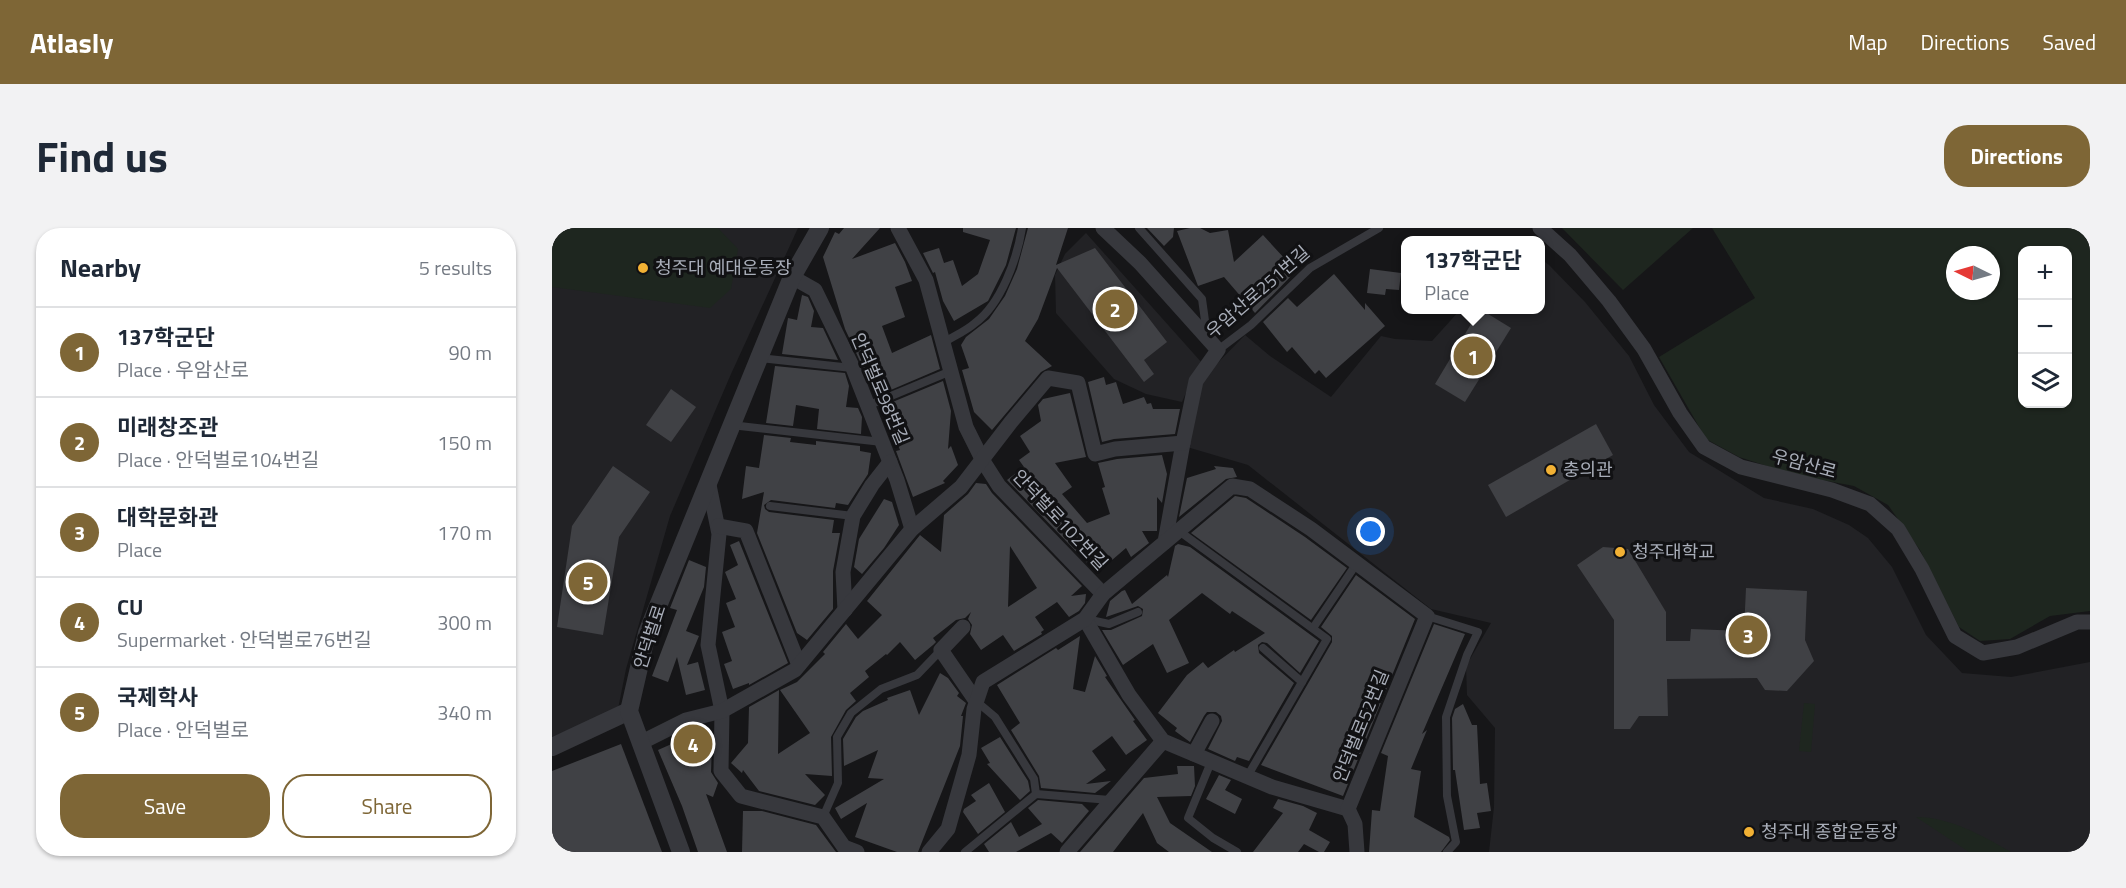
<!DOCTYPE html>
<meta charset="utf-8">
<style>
:root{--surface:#fff;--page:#f2f2f3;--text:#1f2937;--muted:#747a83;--line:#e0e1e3;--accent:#7e6636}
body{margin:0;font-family:"Titillium Web","Noto Sans KR",sans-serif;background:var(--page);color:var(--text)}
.controls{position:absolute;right:18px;top:18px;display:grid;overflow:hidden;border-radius:12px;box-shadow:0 2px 4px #0004}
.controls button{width:54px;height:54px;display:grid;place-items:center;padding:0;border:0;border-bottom:2px solid var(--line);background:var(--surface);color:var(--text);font:30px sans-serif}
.compass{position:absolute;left:1394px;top:18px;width:54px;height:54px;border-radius:50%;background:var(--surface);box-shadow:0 2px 4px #0004;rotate:275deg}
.you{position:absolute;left:819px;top:304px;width:21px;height:21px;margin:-15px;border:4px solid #fff;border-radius:50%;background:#1a73e8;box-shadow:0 0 0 9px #1a73e833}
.badge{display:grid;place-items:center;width:39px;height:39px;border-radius:50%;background:var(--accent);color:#fff;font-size:20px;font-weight:700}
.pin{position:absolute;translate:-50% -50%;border:3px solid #fff;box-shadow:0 2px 6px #0006}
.popup{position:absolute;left:849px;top:8px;width:144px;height:78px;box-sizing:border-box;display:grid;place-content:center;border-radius:12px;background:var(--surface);filter:drop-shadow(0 2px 4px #0005);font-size:20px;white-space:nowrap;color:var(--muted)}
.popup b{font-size:22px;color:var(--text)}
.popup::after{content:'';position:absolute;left:50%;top:100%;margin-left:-12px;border:12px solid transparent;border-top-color:var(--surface)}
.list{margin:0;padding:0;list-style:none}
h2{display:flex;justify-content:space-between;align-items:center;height:78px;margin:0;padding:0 24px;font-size:26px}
h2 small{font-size:20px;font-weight:400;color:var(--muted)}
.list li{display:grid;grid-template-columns:39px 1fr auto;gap:18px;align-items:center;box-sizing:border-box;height:90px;padding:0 24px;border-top:2px solid var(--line)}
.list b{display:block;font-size:22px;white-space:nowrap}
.list p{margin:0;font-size:20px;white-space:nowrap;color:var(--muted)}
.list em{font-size:20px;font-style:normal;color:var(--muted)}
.actions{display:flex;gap:12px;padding:18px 24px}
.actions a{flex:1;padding:14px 0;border:2px solid var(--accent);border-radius:24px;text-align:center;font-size:21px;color:var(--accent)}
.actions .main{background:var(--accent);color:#fff}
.icon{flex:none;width:33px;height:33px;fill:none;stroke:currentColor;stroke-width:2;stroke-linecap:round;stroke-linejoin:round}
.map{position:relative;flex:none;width:1538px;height:624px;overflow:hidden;border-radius:24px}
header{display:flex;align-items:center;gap:36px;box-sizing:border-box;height:84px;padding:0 30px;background:var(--accent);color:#fff}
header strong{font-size:28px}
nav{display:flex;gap:33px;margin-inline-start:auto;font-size:21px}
.intro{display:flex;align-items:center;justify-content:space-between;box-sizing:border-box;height:144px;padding:0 36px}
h1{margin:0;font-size:42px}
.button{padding:15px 27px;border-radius:24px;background:var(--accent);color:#fff;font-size:21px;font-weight:700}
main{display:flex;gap:36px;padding:0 36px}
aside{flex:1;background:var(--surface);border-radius:24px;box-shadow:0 2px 4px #0004}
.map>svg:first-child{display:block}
.built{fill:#222225}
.green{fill:#1e261f;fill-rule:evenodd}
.building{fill:#404145;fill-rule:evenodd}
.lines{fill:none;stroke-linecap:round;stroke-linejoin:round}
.service{stroke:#37383d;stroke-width:8}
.minor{stroke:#37383d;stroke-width:15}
.tertiary{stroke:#37383d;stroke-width:18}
.poi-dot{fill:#f2b134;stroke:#111113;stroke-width:2}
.labels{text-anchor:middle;stroke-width:6;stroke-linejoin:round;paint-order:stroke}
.poi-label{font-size:18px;fill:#a8adb8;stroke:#111113;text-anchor:start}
.street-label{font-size:18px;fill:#a8adb8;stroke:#111113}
</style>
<header>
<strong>Atlasly</strong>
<nav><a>Map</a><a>Directions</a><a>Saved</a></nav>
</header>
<div class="intro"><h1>Find us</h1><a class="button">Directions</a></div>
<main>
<aside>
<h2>Nearby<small>5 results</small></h2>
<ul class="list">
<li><span class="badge">1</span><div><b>137학군단</b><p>Place · 우암산로</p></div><em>90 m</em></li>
<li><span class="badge">2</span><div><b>미래창조관</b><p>Place · 안덕벌로104번길</p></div><em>150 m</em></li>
<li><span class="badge">3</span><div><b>대학문화관</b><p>Place</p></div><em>170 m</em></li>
<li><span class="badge">4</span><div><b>CU</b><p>Supermarket · 안덕벌로76번길</p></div><em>300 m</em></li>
<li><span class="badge">5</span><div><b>국제학사</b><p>Place · 안덕벌로</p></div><em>340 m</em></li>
</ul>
<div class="actions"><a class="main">Save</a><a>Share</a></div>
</aside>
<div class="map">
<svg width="1538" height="624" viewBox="0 0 1538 624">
<rect width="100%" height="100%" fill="#161618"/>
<g class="built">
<path d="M0,0H246L179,146L118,288L74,441L66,481L0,509Z"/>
<path d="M534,5L650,135L641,148L630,174L594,166L562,151L504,85L503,47L513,26Z"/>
<path d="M989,31L997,37L1033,74L1077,128L1102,177L1137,224L1212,270L1261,281L1297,297L1316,310L1340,339L1374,407L1410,445L1459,449L1538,434V624H937L942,579L943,500L915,467L914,438L939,395L879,381L696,237L635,219L651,150L693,107L718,128L779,169L829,108L843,111L880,113L908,82H988Z"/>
</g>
<g class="green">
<path d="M0,0H166L186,21L179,61L158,80L0,59Z"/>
<path d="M1010,0H1141L1071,62Z"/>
<path d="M1160,0H1538V383L1498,388L1458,411L1428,413L1407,399L1368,322L1336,277L1302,258L1243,247L1187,229L1154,211L1107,129L1203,70ZM1470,22H1516V176H1470ZM1403,27H1439V63H1403Z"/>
<path d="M1252,475L1263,476L1259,524L1247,523Z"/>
<path d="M1364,589C1398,589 1431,608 1459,624H1417Z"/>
</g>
<g class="building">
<path d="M292,0H328L300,31L343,15L353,34L360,53L343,59L353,89L330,98L340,125L379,107L388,141L327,167L314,131L313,144L293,101L271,29L283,4L287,6Z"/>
<path d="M411,0H464L454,37L436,73L402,93L391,73L383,44L381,45L371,25L387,20L392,35L401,32L410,58L426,46L438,12L411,4Z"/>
<path d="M476,0H516L504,37L543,20L615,114L592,132L602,146L592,154L505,40L486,91L473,113L500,138L489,144L440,202L422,184L410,142L417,140L409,117L414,109L437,91L453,68L465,41Z"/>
<path d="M595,0H622L621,9L612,18Z"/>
<path d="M638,0H648L658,5L676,2L682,34L711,7L744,43L703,85L672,49L646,58L625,3Z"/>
<path d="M818,41L849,45L847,62L834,61L833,67L815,65Z"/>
<path d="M782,46L813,82V75L833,98L774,150L767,142L763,146L740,119L735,124L711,94L736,70L745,79Z"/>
<path d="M250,67L256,69L262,83L259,99L271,100L286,132L230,126L236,90L245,92Z"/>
<path d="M928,81L959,100L913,174L883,156Z"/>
<path d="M223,138L293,145L297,158L294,179L306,180L310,189L309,206L265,201L267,181L244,177L241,198L214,195Z"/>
<path d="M552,149L554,157L564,154L571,176L592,169L595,176L599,175L601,181H628L623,206L562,211L550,214L536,154Z"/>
<path d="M391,153L399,183L396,221L399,218L406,237L391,253L393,255L361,269L344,223L348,222L331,178Z"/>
<path d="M119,161L144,179L119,214L94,197Z"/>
<path d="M518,165L534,229L503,235L520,259L510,266L535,295L558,286L550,260L553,259L546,235L565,231L610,227L615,246L610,275L605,269V303H590L597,315L579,329L574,320L545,345L455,252L472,239L467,232L478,224L468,208L489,193L486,177L491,171Z"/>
<path d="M1044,196L1061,227L954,289L936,257Z"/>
<path d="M212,207L239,210L238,214L264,217V213L308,218V223L319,225L316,246L296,277L284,275L283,280L219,272L212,277L213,281L217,284L282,292L280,305H288L281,343V381L255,412L245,405L205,305L212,264L190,271L194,238L207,240Z"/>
<path d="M61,238L98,264L67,309L51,407L5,399L20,298Z"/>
<path d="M662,238L681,240L685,249L674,251L627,289L635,250L664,241Z"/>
<path d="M424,255L434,256L440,265L530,358L519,368L534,366L533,375L527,383L517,389L505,374L483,389L492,402L489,404L490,406L462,423L451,407L429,422L418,406L420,397L416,391L419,384L413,390L404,392L381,410L384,414L381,417L363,432L348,414L335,427L334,426L313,443L317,449L298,465L304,473L294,482L279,509L280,548L253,546L273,567L263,577L207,563L191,542L190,545L179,535L196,515L197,479L227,462L226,526L258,505L228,462L245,454L273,426L271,424L294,396L306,411L330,387L315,373L368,307L389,324L392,287L416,266ZM458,318L485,360L456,379Z"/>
<path d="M683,268L694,270L753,309L795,340L759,392L639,305Z"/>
<path d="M332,271L340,274L347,297L332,320L310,346L302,339L307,311Z"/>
<path d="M187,313L236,435L197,457V455L181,461L172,436L180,433L170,404L183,399L174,375L184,371L173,344L186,337L178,317Z"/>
<path d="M626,316L638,319L767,413L748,445L715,415L710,414L706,417L707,425L742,455L697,533L685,529L683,533L656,521L670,493L669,488L664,484H655L652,488L638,514L623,503L625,500L606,485L635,447L651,434L656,440L682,422L683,424L713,405L680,383L678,386L650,365L617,392L637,435L615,445L601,416L571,437L550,402H559L590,388L591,381L586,378L554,389L558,373L570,363L573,362L580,376L615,347L616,349L623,318Z"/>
<path d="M1051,319L1076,321L1114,384V413H1138L1139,401L1192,403L1194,360L1255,363L1253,412L1262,433L1235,463L1213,462L1205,450L1115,451L1116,488H1087L1078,501H1062V392L1025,337Z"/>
<path d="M137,332L154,339L152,359L134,403L147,408L135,437L146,434L153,462L134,467L125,429L116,454L100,448L125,382L118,380Z"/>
<path d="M804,347L863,391L791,568L709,537L780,414V408L769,399Z"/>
<path d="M882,396L913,406L870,506L875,502L859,541L869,543L862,589L897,609L898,612L889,624H817L820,582L828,583L836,528L829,525Z"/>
<path d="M528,408L521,461L533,464L543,428L555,448L553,449L583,492L581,493L595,512L574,527L560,508L540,523L554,542L534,556L559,553L543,565L489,560L487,548L459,502L468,495L445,457L504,420L506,422Z"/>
<path d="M388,445L396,450L407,465L405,468L414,475L409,488H411L408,518L366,624H345L303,609L315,575L289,591L283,580L332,551L316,550L326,522L292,538L291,511L304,489L311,483L336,472L335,470L358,462L367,487Z"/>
<path d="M911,476L920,497H925L928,556L935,555L939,583L925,585L928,600L912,602L903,542H901L900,490L903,481Z"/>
<path d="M152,498L160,518L159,544L166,555L161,569L154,566L175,624H146L130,578L106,522L133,510L129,505Z"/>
<path d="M448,509L476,553L478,563L468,572L435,536L438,535L429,520Z"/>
<path d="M69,516L110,624H0V543Z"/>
<path d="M625,538H642L643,558L639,568L605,569L618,595L660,624H617L605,615L591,585L561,624H528L592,550L626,546Z"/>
<path d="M667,547L679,552L673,562L690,571L683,586L654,571Z"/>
<path d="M437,555L453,584L426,606L411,584L412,581L424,573L419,567Z"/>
<path d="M726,571L751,578L765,585L757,602L778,614L772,624H767L752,616L746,624H701L731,585L721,580Z"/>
<path d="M486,572L530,576L537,583L510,615L499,605L464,624H437L432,616L459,594L467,609L490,596L476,580Z"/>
<path d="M191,583H210L264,597L284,624H190Z"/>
</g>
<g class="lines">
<g class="service">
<path d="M587,0L650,71L655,107"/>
<path d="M391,115C402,108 414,103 423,95C449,76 465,31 470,0"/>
<path d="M666,122L699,97L758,40L827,0"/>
<path d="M208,130L300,140"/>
<path d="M315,178L399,143"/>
<path d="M179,197L330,214"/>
<path d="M218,278L301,288"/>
<path d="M627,303L775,411L695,549"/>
<path d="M875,388L926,404L915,427L894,489L895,568L904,614L895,624"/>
<path d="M534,391L557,396L586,384"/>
<path d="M761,400L805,335"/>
<path d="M711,420L750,454"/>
<path d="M424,473L443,489L482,551L484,566"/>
<path d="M659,534L636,590L661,610L685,624"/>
<path d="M271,589L286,555L285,509L299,485L329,461L365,447L389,422"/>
<path d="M413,624L484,566L558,572"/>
</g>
<g class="minor">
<path d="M346,0L374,52L414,199L431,233L447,258L551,366"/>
<path d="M988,0L1018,27L1057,73L1092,121L1128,185L1152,219L1189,239L1280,262L1318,276L1346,301L1370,341L1403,408L1431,425L1465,419L1525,394H1538"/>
<path d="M240,49L263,62L301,140L345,252L360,301"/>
<path d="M157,257L167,306L156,417L170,483L169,543L189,568L271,589L292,619L305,624"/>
<path d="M166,298L194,303L247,437"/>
<path d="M613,314L631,215"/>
<path d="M293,382L291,344L301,288L320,257L338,234"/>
<path d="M533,391L577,467L611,513L720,559L796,581"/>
<path d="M411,399L389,422L424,473"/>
<path d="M88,515L134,492L170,483L243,442L360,301L409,259L459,194L496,150L526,155L543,226L563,221L631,215L644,153L666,122L588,35L551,0"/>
<path d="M642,526L660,493"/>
<path d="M377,624L396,601L417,527L422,481L431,454L533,391L551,366L680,258L698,261L759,301L875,388L796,581L803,596L805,624"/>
<path d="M515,624L611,513"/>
</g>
<g class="tertiary">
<path d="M0,519L77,483"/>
<path d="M129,624L77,483L95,405L240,49L268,0"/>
</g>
</g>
<g class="poi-dot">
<circle cx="91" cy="40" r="6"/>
<circle cx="999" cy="242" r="6"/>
<circle cx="1068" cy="324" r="6"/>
<circle cx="1197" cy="604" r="6"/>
</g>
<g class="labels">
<g class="poi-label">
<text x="103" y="46">청주대 예대운동장</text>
<text x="1011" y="248">충의관</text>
<text x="1080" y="330">청주대학교</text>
<text x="1209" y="610">청주대 종합운동장</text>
</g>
<g class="street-label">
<text transform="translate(706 64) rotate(-41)" y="6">우암산로251번길</text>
<text transform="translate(328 161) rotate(67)" y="6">안덕벌로98번길</text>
<text transform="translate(1252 236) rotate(15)" y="6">우암산로</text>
<text transform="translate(508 292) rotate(47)" y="6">안덕벌로102번길</text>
<text transform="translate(98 409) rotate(-72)" y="6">안덕벌로</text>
<text transform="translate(809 498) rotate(-68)" y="6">안덕벌로52번길</text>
</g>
</g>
</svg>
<div class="controls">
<button>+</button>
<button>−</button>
<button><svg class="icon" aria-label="layers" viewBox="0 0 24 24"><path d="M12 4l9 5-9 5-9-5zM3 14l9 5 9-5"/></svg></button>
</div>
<svg class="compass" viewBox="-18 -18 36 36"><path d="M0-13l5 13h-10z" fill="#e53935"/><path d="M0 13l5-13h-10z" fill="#747a83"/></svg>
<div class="you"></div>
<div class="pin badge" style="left:921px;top:128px">1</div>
<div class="popup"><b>137학군단</b>Place</div>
<div class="pin badge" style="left:563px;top:81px">2</div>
<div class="pin badge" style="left:1196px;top:407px">3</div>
<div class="pin badge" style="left:141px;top:516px">4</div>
<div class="pin badge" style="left:36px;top:354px">5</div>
</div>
</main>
